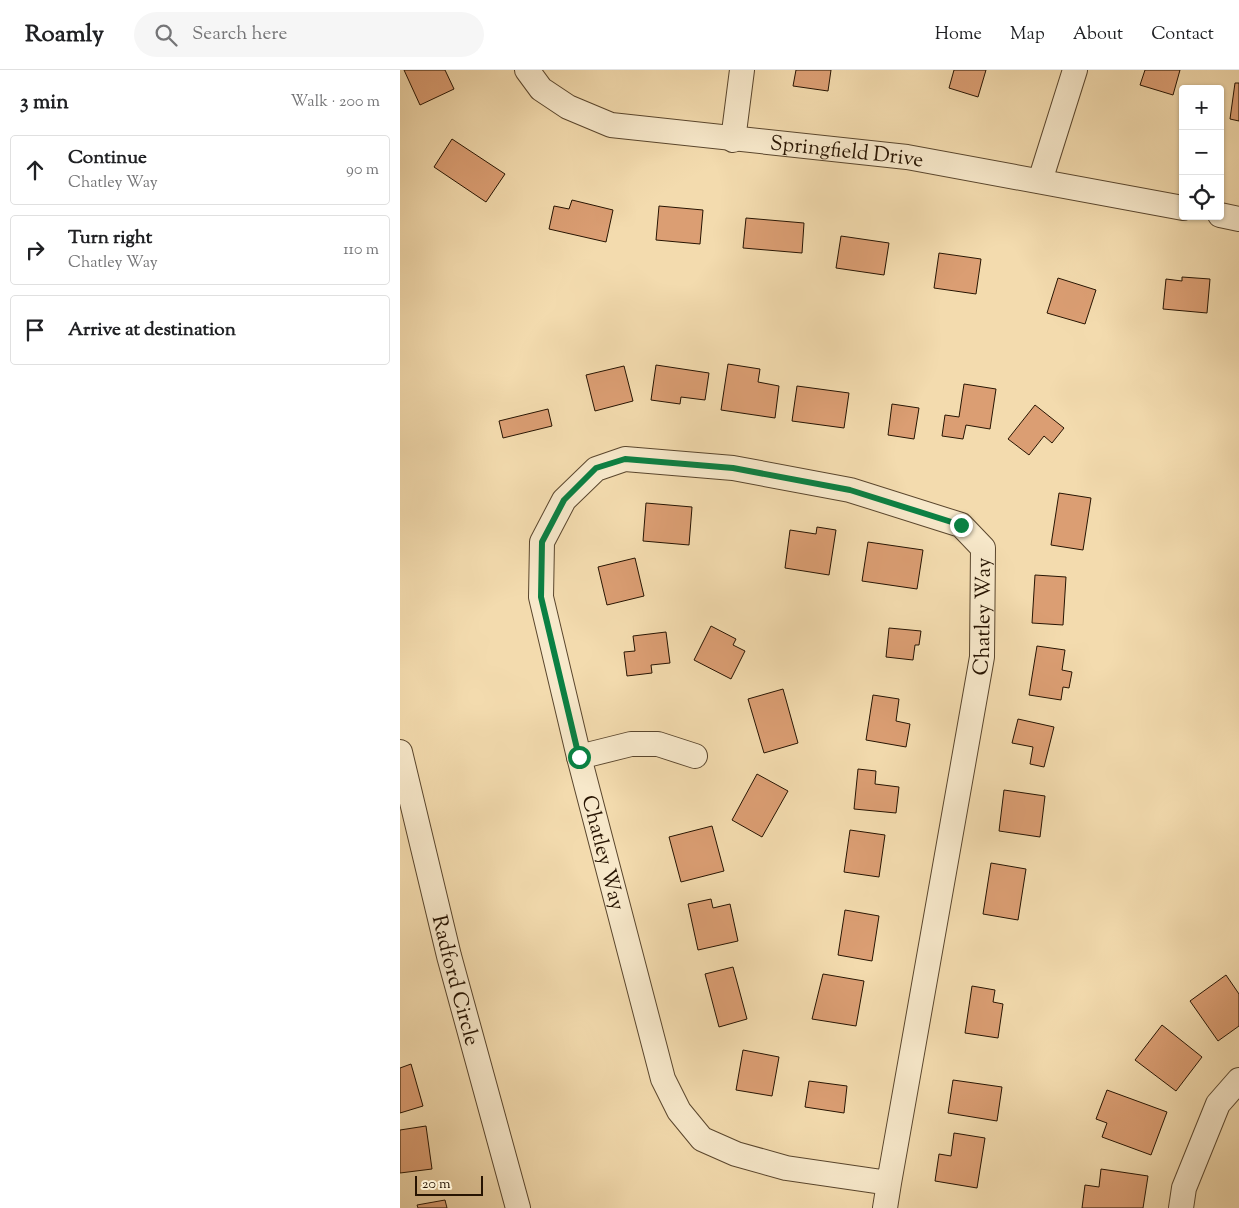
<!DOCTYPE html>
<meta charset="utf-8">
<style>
:root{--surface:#fff;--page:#f6f6f6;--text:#202124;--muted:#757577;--line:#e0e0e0}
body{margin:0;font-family:"Sorts Mill Goudy",serif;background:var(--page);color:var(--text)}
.controls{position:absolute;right:15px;top:15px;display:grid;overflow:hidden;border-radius:5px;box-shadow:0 1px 4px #0004}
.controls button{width:45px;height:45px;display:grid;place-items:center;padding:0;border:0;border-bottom:1px solid var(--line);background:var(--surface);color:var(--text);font:25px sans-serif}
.scale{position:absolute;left:15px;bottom:12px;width:68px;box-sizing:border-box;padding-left:5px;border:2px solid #271402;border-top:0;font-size:14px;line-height:18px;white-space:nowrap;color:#271402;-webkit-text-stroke:4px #f7e8ca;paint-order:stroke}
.stop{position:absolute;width:15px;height:15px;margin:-11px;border:4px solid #0b8043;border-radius:50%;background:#fff}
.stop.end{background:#0b8043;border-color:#fff;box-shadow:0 1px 5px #0008}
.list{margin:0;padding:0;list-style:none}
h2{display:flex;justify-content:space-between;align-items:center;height:65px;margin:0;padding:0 20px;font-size:21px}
h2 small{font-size:16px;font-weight:400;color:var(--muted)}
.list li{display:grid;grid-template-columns:32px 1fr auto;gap:15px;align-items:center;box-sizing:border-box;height:70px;margin:0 10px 10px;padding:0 10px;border:1px solid var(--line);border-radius:5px}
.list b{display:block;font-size:19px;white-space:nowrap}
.list p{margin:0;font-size:16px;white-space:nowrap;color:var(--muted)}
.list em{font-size:16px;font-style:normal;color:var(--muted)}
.icon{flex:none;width:28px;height:28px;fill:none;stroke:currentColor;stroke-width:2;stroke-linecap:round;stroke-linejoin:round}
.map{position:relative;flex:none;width:839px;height:1138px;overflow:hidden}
header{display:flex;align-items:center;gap:30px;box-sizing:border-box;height:70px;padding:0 25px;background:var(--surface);border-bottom:1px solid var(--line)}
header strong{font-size:24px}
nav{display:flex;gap:28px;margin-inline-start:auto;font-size:18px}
.search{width:350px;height:45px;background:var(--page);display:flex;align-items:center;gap:12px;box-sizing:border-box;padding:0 18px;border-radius:28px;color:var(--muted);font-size:19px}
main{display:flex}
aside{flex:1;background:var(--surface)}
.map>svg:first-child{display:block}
.building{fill:#db9e73;stroke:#271402}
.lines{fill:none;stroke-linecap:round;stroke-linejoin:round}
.street-casing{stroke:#5a462d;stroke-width:26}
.street{stroke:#f7e8ca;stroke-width:24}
.route{stroke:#0b8043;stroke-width:6}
.labels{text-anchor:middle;stroke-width:4;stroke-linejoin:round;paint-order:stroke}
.street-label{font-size:21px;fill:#271402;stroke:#f7e8ca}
</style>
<header>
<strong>Roamly</strong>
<div class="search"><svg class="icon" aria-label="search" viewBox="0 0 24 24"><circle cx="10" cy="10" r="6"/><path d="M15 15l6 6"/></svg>Search here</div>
<nav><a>Home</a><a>Map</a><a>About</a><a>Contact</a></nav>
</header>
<main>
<aside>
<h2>3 min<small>Walk · 200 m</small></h2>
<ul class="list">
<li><svg class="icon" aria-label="ahead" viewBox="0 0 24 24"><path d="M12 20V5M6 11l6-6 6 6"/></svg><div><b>Continue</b><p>Chatley Way</p></div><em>90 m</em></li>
<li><svg class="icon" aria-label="right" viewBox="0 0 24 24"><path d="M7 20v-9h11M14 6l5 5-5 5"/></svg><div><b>Turn right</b><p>Chatley Way</p></div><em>110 m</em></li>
<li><svg class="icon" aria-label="arrive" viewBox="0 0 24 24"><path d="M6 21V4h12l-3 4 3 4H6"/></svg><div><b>Arrive at destination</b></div></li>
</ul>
</aside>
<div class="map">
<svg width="839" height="1138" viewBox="0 0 839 1138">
<rect width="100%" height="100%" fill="#f3dbae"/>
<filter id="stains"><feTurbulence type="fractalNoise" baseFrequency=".004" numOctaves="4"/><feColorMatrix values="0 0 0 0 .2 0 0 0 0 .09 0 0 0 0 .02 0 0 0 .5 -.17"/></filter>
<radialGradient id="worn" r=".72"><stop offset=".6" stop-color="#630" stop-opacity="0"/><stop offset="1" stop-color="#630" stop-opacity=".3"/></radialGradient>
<g class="building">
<path d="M4,0H45L54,19L20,35Z"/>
<path d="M396,0H431L428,21L393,16Z"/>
<path d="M554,0H586L578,27L549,18Z"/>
<path d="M745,0H780L773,25L740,15Z"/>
<path d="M835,13H839V51L830,49Z"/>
<path d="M52,69L105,104L86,132L34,97Z"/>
<path d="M172,130L213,140L206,172L149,159L154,136L169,139Z"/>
<path d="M259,136L303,140L300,174L256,170Z"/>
<path d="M346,148L404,153L402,183L343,178Z"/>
<path d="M441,166L489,173L484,205L436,198Z"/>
<path d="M539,183L581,189L576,224L534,218Z"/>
<path d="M782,207L810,209L807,243L763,239L766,209L782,211Z"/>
<path d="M658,208L696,220L685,254L647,243Z"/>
<path d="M328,294L360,299L358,312L379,316L375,348L321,340Z"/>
<path d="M256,295L309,303L305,330L281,327L280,334L251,330Z"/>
<path d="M224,296L233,331L195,341L186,305Z"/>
<path d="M564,314L596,319L590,359L566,355L563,369L542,366L545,345L559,347Z"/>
<path d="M397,316L449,323L444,358L392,351Z"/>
<path d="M492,334L519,338L514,369L488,365Z"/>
<path d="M635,335L664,358L652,373L644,366L629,385L608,369Z"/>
<path d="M148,339L152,356L103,368L99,351Z"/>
<path d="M659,423L691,428L683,480L651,475Z"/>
<path d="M246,433L292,437L289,475L243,471Z"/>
<path d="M417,457L436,460L429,505L385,498L390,460L416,464Z"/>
<path d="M468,472L523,480L517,519L462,511Z"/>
<path d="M235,488L244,526L207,535L198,497Z"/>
<path d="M635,505L666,507L663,555L632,553Z"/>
<path d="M311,556L336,569L333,575L345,581L331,609L294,590Z"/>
<path d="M489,558L521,561L519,575H515L513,590L486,587Z"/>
<path d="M266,562L270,593L251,595L252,603L227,606L224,582L235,581L233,566Z"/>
<path d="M637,576L665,580L662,600L672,602L669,618L663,617L661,630L629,625Z"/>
<path d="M383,619L398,673L364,683L348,629Z"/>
<path d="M473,625L499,629L496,651L510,654L506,677L466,670Z"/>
<path d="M618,649L654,657L644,697L630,694L633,677L612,673Z"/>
<path d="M458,699L476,701L475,714L499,717L496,743L454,739Z"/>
<path d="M357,704L388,721L362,767L332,750Z"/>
<path d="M604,720L645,726L640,767L599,761Z"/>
<path d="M312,756L324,801L281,812L269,767Z"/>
<path d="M450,760L485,765L479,807L444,802Z"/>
<path d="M591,793L626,799L618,850L583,844Z"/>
<path d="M311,829L313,838L330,834L338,871L298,880L288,834Z"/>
<path d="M445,840L479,846L472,891L438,885Z"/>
<path d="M333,897L347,949L319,957L305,904Z"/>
<path d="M423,904L464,911L456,956L412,949Z"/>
<path d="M826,905L839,924V956L818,971L790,931Z"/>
<path d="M572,916L595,920L593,932L603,934L598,968L565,963Z"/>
<path d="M762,955L802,987L776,1021L735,990Z"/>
<path d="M343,980L379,987L372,1026L336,1020Z"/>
<path d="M11,994L23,1036L0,1043V998Z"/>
<path d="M553,1010L602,1017L597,1051L548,1043Z"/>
<path d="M409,1011L447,1016L444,1043L405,1037Z"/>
<path d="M707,1020L767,1042L751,1085L702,1067L707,1053L696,1049Z"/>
<path d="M26,1056L32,1099L0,1103V1060Z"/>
<path d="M554,1063L585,1068L577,1118L535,1111L539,1084L551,1086Z"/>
<path d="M701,1099L748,1106L743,1138H682L685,1115L699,1117Z"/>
<path d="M45,1130L47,1138H18L17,1135Z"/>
</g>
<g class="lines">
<g class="street-casing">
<g id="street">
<path id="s1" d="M127,0L141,19L168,37L211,55L507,87L783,138"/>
<path d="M333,70L342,0"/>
<path d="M640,111L675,0"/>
<path d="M820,145L839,149"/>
<path id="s2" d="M0,682L49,886L118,1138"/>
<path d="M179,687L231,674H258L295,686"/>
<path id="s3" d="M485,1138L489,1113L582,587L583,478L561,455L450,420L333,398L225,389L196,399L164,430L142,472L141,527L179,687L263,1009L279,1041L302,1069L336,1084L386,1098L489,1113"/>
<path d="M781,1138L784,1118L818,1034L839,1010"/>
</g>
</g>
<use href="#street" class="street"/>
</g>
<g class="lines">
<path class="route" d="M179,687L141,527L142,472L164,430L196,398L225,389L333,398L450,420L561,455"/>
</g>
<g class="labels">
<g class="street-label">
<text dy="7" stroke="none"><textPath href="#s1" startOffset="340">Springfield Drive</textPath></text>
<text dy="7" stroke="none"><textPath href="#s3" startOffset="600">Chatley Way</textPath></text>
<text dy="7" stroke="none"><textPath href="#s3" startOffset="1485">Chatley Way</textPath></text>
<text dy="7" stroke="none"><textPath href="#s2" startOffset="235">Radford Circle</textPath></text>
</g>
</g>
<rect width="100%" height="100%" filter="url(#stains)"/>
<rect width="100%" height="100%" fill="url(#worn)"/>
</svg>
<div class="controls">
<button>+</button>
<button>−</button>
<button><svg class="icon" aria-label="locate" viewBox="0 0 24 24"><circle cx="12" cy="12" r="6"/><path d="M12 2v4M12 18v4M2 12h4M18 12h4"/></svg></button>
</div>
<div class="scale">20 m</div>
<div class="stop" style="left:179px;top:687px"></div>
<div class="stop end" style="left:561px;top:455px"></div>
</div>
</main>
